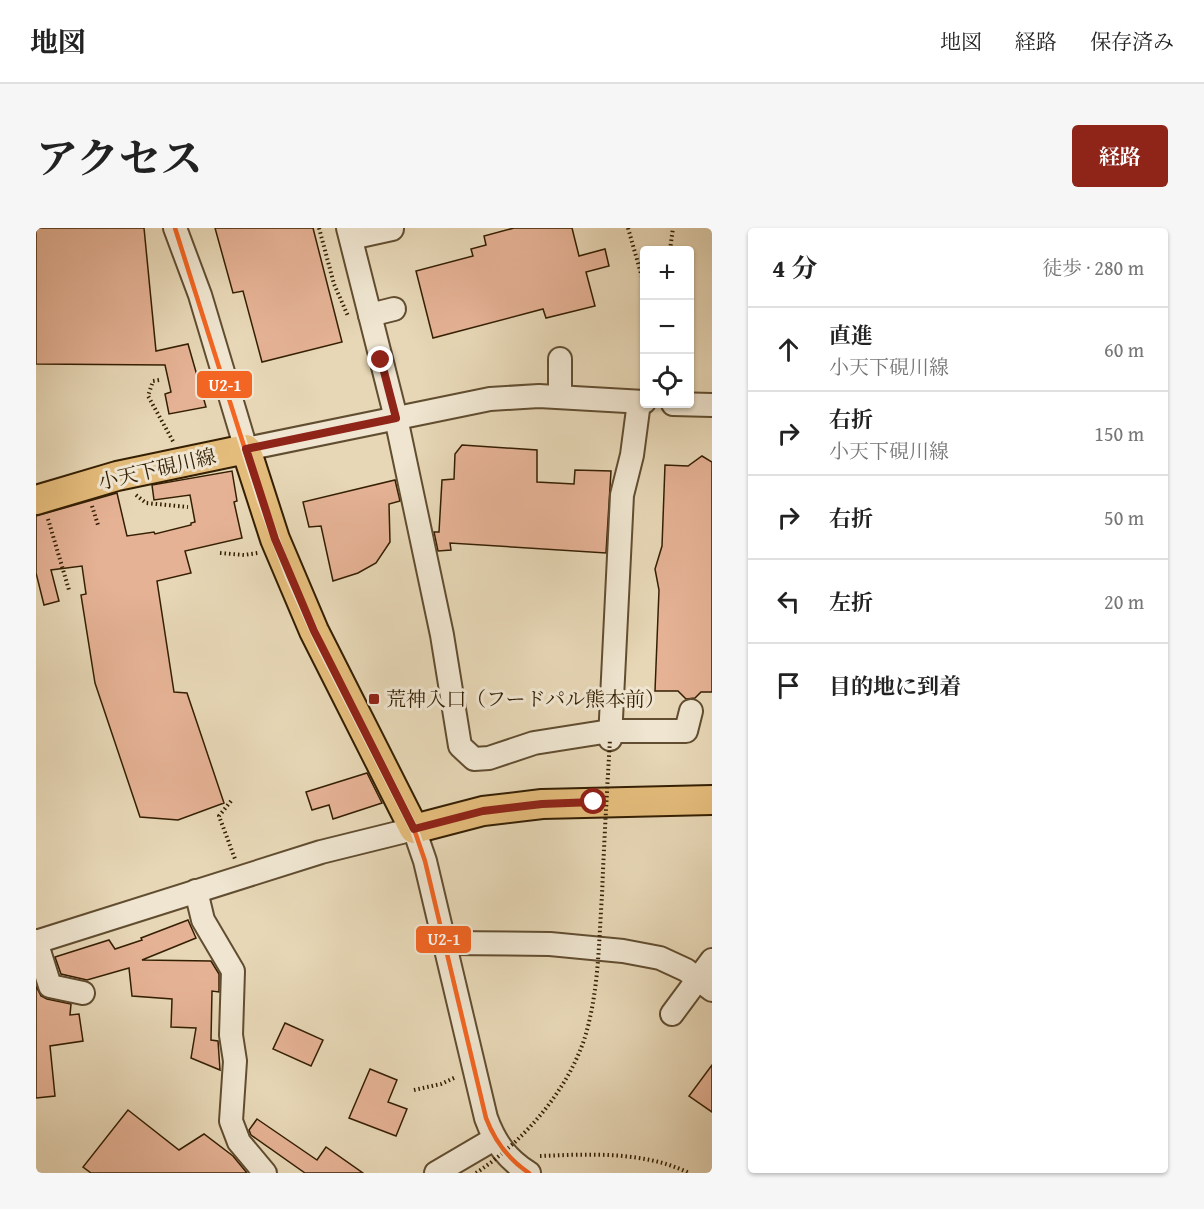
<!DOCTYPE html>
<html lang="ja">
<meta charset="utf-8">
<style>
:root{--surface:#fff;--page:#f6f6f6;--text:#222;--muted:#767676;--line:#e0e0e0;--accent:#8f2418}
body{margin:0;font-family:"Gentium Book Plus","Noto Serif JP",serif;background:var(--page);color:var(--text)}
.controls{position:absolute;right:18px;top:18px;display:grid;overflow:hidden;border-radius:6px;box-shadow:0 2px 4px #0004}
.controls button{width:54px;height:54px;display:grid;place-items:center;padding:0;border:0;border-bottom:2px solid var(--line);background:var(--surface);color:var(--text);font:30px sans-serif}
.stop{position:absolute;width:18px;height:18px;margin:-14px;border:4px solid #8f2418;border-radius:50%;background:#fff}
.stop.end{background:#8f2418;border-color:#fff;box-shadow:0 2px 6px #0008}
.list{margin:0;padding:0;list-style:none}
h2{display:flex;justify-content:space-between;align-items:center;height:78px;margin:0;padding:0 24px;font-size:26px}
h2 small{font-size:20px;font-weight:400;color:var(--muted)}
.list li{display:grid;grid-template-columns:39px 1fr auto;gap:18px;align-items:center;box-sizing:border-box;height:84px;padding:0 24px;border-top:2px solid var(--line)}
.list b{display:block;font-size:22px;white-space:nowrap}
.list p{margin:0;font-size:20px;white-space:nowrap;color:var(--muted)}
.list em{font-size:20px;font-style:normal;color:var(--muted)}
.icon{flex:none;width:33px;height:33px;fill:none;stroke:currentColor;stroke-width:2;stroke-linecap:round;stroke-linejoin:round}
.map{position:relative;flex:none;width:676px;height:945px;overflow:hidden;border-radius:6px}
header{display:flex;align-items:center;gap:36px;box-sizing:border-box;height:84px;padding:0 30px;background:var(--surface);border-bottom:2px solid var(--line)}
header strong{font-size:28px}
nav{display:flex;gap:33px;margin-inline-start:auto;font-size:21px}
.intro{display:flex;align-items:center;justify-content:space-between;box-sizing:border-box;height:144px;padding:0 36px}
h1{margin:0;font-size:42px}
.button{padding:15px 27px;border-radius:6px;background:var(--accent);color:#fff;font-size:21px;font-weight:700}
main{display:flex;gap:36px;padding:0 36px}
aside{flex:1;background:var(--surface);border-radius:6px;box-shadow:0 2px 4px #0004}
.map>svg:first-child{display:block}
.building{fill:#e5b295;stroke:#341f03;stroke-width:1.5}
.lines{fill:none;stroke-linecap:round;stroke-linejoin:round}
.minor-casing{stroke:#614d30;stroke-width:26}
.major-casing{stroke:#341f03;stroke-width:32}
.path{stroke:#341f03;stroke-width:4;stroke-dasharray:1.5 3;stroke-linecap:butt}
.minor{stroke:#efe5d0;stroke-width:22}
.major{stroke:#e4bc7b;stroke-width:28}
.path-bridge{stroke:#341f03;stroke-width:4;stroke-dasharray:1.5 3;stroke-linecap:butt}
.bus-1-casing{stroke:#efe5d0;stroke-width:9}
.bus-1{stroke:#f26522;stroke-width:4.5}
.route{stroke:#8f2418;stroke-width:8}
.poi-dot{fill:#8f2418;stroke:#efe5d0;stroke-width:2}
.labels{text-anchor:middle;stroke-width:6;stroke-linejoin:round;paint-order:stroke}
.street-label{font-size:20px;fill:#341f03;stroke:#efe5d0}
.poi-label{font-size:20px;fill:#341f03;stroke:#efe5d0;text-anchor:start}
.line-badge{stroke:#efe5d0;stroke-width:2}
.badge-label{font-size:16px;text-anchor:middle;font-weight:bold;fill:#fff}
</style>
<header>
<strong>地図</strong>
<nav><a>地図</a><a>経路</a><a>保存済み</a></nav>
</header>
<div class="intro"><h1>アクセス</h1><a class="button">経路</a></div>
<main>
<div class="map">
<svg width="676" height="945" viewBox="0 0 676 945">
<rect width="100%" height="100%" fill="#e7d7b6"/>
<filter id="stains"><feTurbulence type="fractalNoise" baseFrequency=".00333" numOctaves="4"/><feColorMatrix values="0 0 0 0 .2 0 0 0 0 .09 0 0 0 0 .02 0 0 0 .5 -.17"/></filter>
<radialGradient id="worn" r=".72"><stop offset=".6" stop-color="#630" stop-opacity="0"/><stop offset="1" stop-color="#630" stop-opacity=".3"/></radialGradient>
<g class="building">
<path d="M0,0H108L120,123L152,116L170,179L133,186L129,166L135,164L129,137L0,136Z"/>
<path d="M179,0H277L306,114L226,134L207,63L197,65Z"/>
<path d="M478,0H536L543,28L569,21L573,38L550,44L559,78L510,90L507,81L397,110L380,43L437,28L435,21L450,17L448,8Z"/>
<path d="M426,217L501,222V254L538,256L539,242L575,243L570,325L414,315L415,322L402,323L398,304H403L406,252L418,251L419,226Z"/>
<path d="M666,228L676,234V464H665L659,470L650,471L642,463H619L623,362L619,341L626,318L629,237L652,238Z"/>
<path d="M196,243L201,273L198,274L206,310L149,323L155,345L121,353L138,464L151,465L188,575L142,592L104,589L59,455L45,367L50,366L46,338L15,342L23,373L8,377L0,345V288L81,265L91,308L118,304L119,306L155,297V295L159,294L154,267L118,272L116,257Z"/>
<path d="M359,252L364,273L353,276L354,314L340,335L322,345L297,353L285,298L273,299L267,274Z"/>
<path d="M331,545L346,575L297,591L293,577L276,582L270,564Z"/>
<path d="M152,692L160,710L106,732L175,733L183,746V764L176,763L175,812L182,813L184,842L155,830L160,800L135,799L136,771L96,768L93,740L51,752L25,746L19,729L73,712L79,721L106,712L105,710Z"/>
<path d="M0,758L5,768L11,771L35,776L34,787L43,786L47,813L14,818L19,868L0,870Z"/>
<path d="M249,795L287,812L275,838L237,821Z"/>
<path d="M676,837V884L653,868Z"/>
<path d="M334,841L361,852L352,874L371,881L360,908L313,890Z"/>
<path d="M92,882L143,922L168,906L197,928L211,945H55L47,939Z"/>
<path d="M221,891L281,932L290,919L327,945H269L215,907L213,902Z"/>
</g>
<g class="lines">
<g class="minor-casing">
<g id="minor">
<path d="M139,0L164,67L210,221L454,171L503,168L608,174"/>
<path d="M312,0L360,190L406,407L424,518L438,531L453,530L498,515L574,503H650L655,483"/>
<path d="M315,10L356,1"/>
<path d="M334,87L358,81"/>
<path d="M524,169V131"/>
<path d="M637,176L676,177"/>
<path d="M574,511L586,267L596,227L603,174"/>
<path d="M160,663L167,692L197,743L195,807L199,833L195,893L203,914L229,945"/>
<path d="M0,713L14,758L47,765"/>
<path d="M0,714L285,624L378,601L389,633L450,890C459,915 471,931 493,945"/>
<path d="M408,715L514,716L587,723L624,730L650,742L676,762"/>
<path d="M636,786L676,732"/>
<path d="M400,945L458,911"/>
</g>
</g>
<g class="major-casing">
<path id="major" d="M0,272L81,248L210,221L239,311L278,403L378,601L447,583L506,576L676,572"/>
</g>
<g class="path">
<path d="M283,0L298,56L312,88"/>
<path d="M592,0L608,56"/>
<path d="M634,22L637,0"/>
<path d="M123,152L117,153L112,168L138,215"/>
<path d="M606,155L608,132"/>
<path d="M100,267L110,275L152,279"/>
<path d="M56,278L62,297"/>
<path d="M12,291L33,362"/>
<path d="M184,325L208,327L222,325"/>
<path d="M195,573L183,588L199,631"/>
<path d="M378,862L405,856L420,849"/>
<path d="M504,928C554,926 608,923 653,945"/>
</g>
<use href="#minor" class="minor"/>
<use href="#major" class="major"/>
<path class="path-bridge" d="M440,945C490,912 540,854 553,794C563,752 563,710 566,667C568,615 571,563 574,511"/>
<g class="bus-1-casing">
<path id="bus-1" d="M139,0L225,272L253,348L286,421L378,601L389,633L450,890C459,914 472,931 493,945"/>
</g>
<use href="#bus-1" class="bus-1"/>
</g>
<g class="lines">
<path class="route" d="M345,132L360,190L210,221L239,311L278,403L378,601L447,583L506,576L558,574"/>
</g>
<rect class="poi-dot" x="332" y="465" width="12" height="12" rx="3"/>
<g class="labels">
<g class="street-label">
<text transform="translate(121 241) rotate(-13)" y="7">小天下硯川線</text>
</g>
<g class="poi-label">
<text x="350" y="478">荒神入口（フードパル熊本前）</text>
</g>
</g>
<g class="line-badge">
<rect x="160" y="142" width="57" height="29" rx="6" fill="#f26522"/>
<rect x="379" y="697" width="57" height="29" rx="6" fill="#f26522"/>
</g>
<g class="badge-label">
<text x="189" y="163">U2-1</text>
<text x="408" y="717">U2-1</text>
</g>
<rect width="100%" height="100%" filter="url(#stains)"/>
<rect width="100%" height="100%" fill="url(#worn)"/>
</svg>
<div class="controls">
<button>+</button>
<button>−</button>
<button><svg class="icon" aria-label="locate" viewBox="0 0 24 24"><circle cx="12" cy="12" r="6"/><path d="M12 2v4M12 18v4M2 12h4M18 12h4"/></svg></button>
</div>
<div class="stop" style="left:558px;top:574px"></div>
<div class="stop end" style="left:345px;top:132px"></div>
</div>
<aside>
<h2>4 分<small>徒歩 · 280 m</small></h2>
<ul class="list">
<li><svg class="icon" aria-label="ahead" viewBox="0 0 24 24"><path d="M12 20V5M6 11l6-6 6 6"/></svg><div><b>直進</b><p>小天下硯川線</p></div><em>60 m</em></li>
<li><svg class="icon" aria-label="right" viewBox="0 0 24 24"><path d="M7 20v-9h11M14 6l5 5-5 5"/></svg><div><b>右折</b><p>小天下硯川線</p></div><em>150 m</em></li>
<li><svg class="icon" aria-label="right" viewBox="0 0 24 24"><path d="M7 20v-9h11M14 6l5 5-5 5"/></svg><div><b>右折</b></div><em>50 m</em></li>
<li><svg class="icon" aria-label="left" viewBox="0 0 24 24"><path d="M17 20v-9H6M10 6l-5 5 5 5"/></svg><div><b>左折</b></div><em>20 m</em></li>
<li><svg class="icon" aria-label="arrive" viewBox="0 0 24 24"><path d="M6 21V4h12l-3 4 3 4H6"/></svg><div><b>目的地に到着</b></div></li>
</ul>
</aside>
</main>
